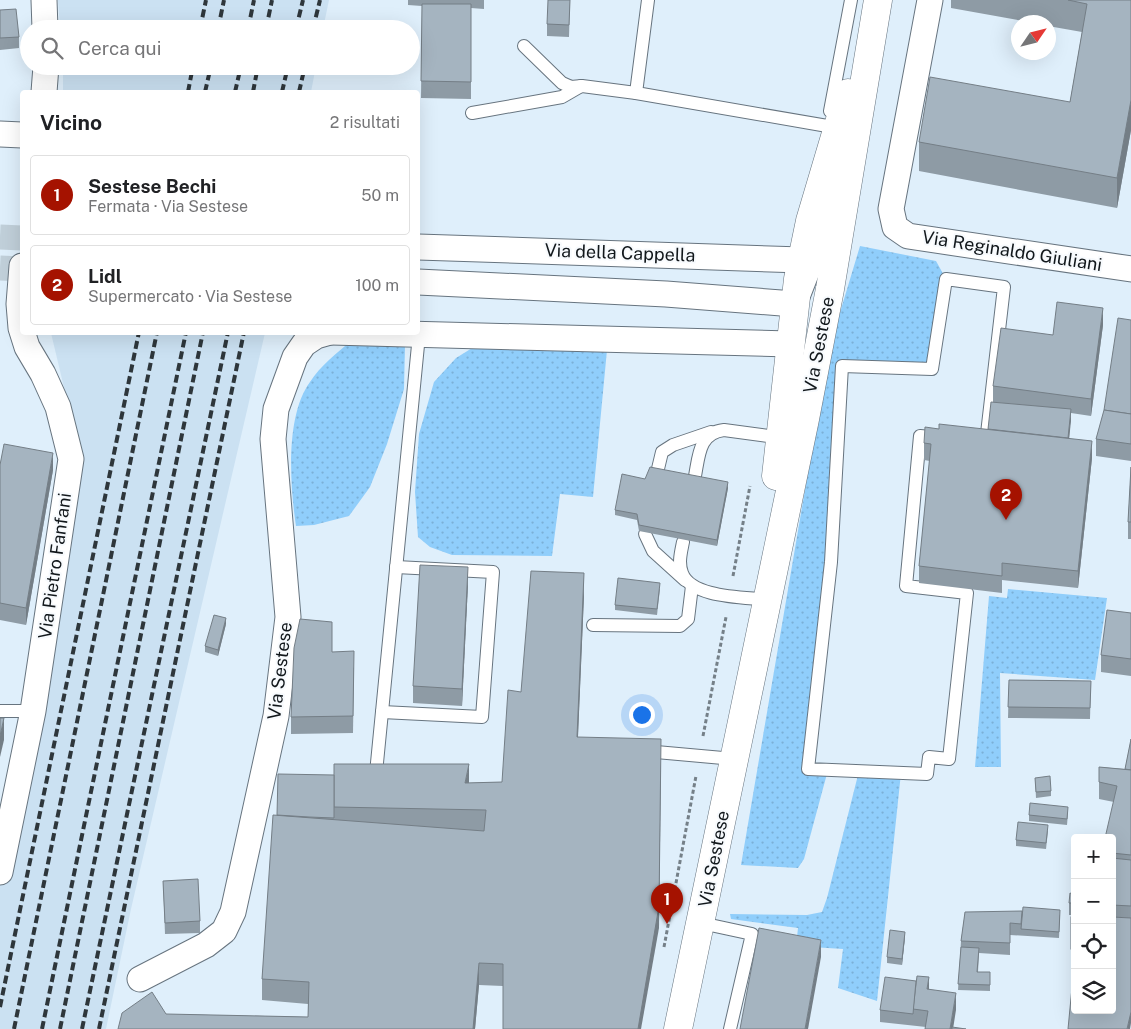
<!DOCTYPE html>
<html lang="it">
<meta charset="utf-8">
<style>
:root{--surface:#fff;--page:#f2f2f2;--text:#202124;--muted:#757577;--line:#e0e0e0;--accent:#a51200}
body{margin:0;font-family:"Public Sans",sans-serif;background:var(--page);color:var(--text)}
.controls{position:absolute;right:15px;bottom:15px;display:grid;overflow:hidden;border-radius:5px;box-shadow:0 5px 20px #0002}
.controls button{width:45px;height:45px;display:grid;place-items:center;padding:0;border:0;border-bottom:1px solid var(--line);background:var(--surface);color:var(--text);font:25px sans-serif}
.compass{position:absolute;left:1011px;top:15px;width:45px;height:45px;border-radius:50%;background:var(--surface);box-shadow:0 5px 20px #0002;rotate:55deg}
.you{position:absolute;left:641px;top:714px;width:18px;height:18px;margin:-12px;border:4px solid #fff;border-radius:50%;background:#1a73e8;box-shadow:0 0 0 8px #1a73e833}
.badge{display:grid;place-items:center;width:32px;height:32px;border-radius:50%;background:var(--accent);color:#fff;font-size:16px;font-weight:700}
.pin{position:absolute;translate:-50% -41px;filter:drop-shadow(0 1px 2px #0008)}
.pin::after{content:'';position:absolute;top:26px;width:18px;height:15px;background:inherit;clip-path:polygon(0 0,100% 0,50% 100%)}
.list{margin:0;padding:0;list-style:none}
h2{display:flex;justify-content:space-between;align-items:center;height:65px;margin:0;padding:0 20px;font-size:21px}
h2 small{font-size:16px;font-weight:400;color:var(--muted)}
.list li{display:grid;grid-template-columns:32px 1fr auto;gap:15px;align-items:center;box-sizing:border-box;height:80px;margin:0 10px 10px;padding:0 10px;border:1px solid var(--line);border-radius:5px}
.list b{display:block;font-size:19px;white-space:nowrap}
.list p{margin:0;font-size:16px;white-space:nowrap;color:var(--muted)}
.list em{font-size:16px;font-style:normal;color:var(--muted)}
.icon{flex:none;width:28px;height:28px;fill:none;stroke:currentColor;stroke-width:2;stroke-linecap:round;stroke-linejoin:round}
.map{position:relative;flex:none;width:1131px;height:1029px;overflow:hidden}
.search{position:absolute;background:var(--surface);box-shadow:0 5px 20px #0002;left:20px;top:20px;width:400px;height:55px;display:flex;align-items:center;gap:12px;box-sizing:border-box;padding:0 18px;border-radius:28px;color:var(--muted);font-size:19px}
.panel{position:absolute;background:var(--surface);box-shadow:0 5px 20px #0002;left:20px;top:90px;width:400px;height:245px;border-radius:5px}
.map>svg:first-child{display:block}
.built{fill:#cbe1f2}
.grass{fill:url(#grass-dots)}
.lines{fill:none;stroke-linecap:round;stroke-linejoin:round}
.minor-tunnel{stroke:#c0cfd9;stroke-width:25;stroke-dasharray:25 12;stroke-linecap:butt}
.service-casing{stroke:#67747f;stroke-width:14}
.minor-casing{stroke:#67747f;stroke-width:27}
.secondary-casing{stroke:#67747f;stroke-width:29}
.path{stroke:#758088;stroke-width:3;stroke-dasharray:4 2.5;stroke-linecap:butt}
.service{stroke:#fff;stroke-width:12}
.minor{stroke:#fff;stroke-width:25}
.secondary{stroke:#fff;stroke-width:28}
.rail{stroke:#2e363b;stroke-width:4;stroke-dasharray:8 4;stroke-linecap:butt}
.wall{fill:#8e9ba5}
.shaded-wall{fill:#747e86}
.building{fill:#a5b4c0;stroke:#747e86}
.labels{text-anchor:middle;stroke-width:4;stroke-linejoin:round;paint-order:stroke}
.street-label{font-size:18px;fill:#11171b;stroke:#f7fafd}
</style>
<div class="map">
<svg width="1131" height="1029" viewBox="0 0 1131 1029">
<defs>
<pattern id="grass-dots" width="8" height="8" patternUnits="userSpaceOnUse" patternTransform="scale(1.25)"><rect width="8" height="8" fill="#90cefb"/><path d="M2 2h.1M6 6h.1" fill="none" stroke="#7bb0d7" stroke-width="1.8" stroke-linecap="round"/></pattern>
</defs>
<rect width="100%" height="100%" fill="#dfeffb"/>
<g class="built">
<path d="M58,0H329L323,29H60Z"/>
<path d="M63,66H316L311,92H63Z"/>
<path d="M51,333H265L131,909L106,1029H0V860L80,455Z"/>
</g>
<g class="grass">
<path d="M860,246L936,261L946,279L932,369L842,366L808,769L828,770L804,859L798,868L741,865L829,349Z"/>
<path d="M351,341L405,345L404,389L387,444L370,487L349,516L314,525L296,526C290,486 285,416 310,382C320,366 337,353 351,341Z"/>
<path d="M477,345L607,350L593,497L560,494L552,556L452,555L430,547L418,537L415,492L419,434L434,382L456,358Z"/>
<path d="M1008,589L1107,598L1095,680L1000,673L1001,767H975L989,596L1007,598Z"/>
<path d="M859,771L901,773L877,1001L838,988L843,949L796,946L798,928L731,919L730,914L807,915L822,912L827,898Z"/>
</g>
<g class="lines">
<g class="minor-tunnel">
<path d="M0,237L22,238"/>
<path d="M0,268L22,269"/>
</g>
<g class="service-casing">
<g id="service">
<path d="M648,0L636,93L839,128"/>
<path d="M524,46L562,83L571,87L582,86L636,93"/>
<path d="M830,111L851,0"/>
<path d="M472,113L562,97L581,86"/>
<path d="M946,279L1004,287L986,442L920,436L906,586L967,593L949,759L929,757L927,774L808,769L831,562L842,366L932,369Z"/>
<path d="M657,473L662,452L673,445L711,432"/>
<path d="M695,476C699,455 699,433 724,430L783,438"/>
<path d="M645,534L653,551L685,580"/>
<path d="M683,542C681,552 678,563 682,573C691,598 745,597 768,600"/>
<path d="M593,625L680,626L688,619L692,586"/>
<path d="M0,711H33"/>
<path d="M382,712L482,717L493,572L396,567"/>
<path d="M645,751L734,759"/>
<path d="M376,773L419,335"/>
<path d="M701,923L752,934L730,1029"/>
</g>
</g>
<g class="minor-casing">
<g id="minor">
<path d="M44,0L45,29"/>
<path d="M930,0L891,209L895,227L908,236L1131,269"/>
<path d="M44,92L46,66"/>
<path d="M0,134L22,135"/>
<path d="M418,247L802,260V281"/>
<path d="M418,282L666,294L794,304L841,185"/>
<path d="M331,332L790,344"/>
<path d="M0,872L33,711L71,459L58,407L43,374L27,347L21,328L19,304L22,266"/>
<path d="M140,979L206,945L224,931L233,912L276,716L288,617L273,439L276,409L295,357L304,344L316,336L330,332"/>
</g>
</g>
<g class="secondary-casing">
<g id="secondary">
<path d="M776,476L798,279L810,221L848,93"/>
<path d="M678,1029L805,419L830,289L878,0"/>
</g>
</g>
<g class="path">
<path d="M733,576L750,486"/>
<path d="M703,736L726,617"/>
<path d="M664,947L696,776"/>
</g>
<use href="#service" class="service"/>
<use href="#minor" class="minor"/>
<use href="#secondary" class="secondary"/>
<g class="rail">
<path d="M200,29L206,0"/>
<path d="M218,29L224,0"/>
<path d="M248,29L254,0"/>
<path d="M266,29L272,0"/>
<path d="M296,29L303,0"/>
<path d="M313,29L320,0"/>
<path d="M188,92L193,66"/>
<path d="M205,92L211,66"/>
<path d="M235,92L241,66"/>
<path d="M253,92L258,66"/>
<path d="M282,92L288,66"/>
<path d="M299,92L305,66"/>
<path d="M0,1007L139,332"/>
<path d="M14,1029L157,332"/>
<path d="M42,1029L186,332"/>
<path d="M60,1029L203,332"/>
<path d="M82,1029L228,332"/>
<path d="M99,1029L244,332"/>
</g>
</g>
<g class="wall">
<path d="M408,0H484V9L471,8V99L421,98L422,6L408,5Z"/>
<path d="M570,0L569,37L547,36V24Z"/>
<path d="M951,0H1131V130L1117,208L919,171V142L1070,102L1082,32L1048,26V22H1029L951,8Z"/>
<path d="M0,10L19,37V48L0,50Z"/>
<path d="M1131,320V461L1096,456V439Z"/>
<path d="M1103,325L1091,416L1071,413L1069,438L1092,458L1078,588L1002,580V593L919,583V566L930,461L924,460V443L939,429H988L993,402V386L1053,335Z"/>
<path d="M0,465L53,470L26,625L0,620Z"/>
<path d="M1131,467V539H1128V522Z"/>
<path d="M645,479L728,488L717,546L639,531L637,520L615,515V510Z"/>
<path d="M468,584L462,706L413,703V686Z"/>
<path d="M660,589L657,615L615,610V605Z"/>
<path d="M584,595L578,737L659,928L503,986L479,985L475,1029L166,1014L308,1017V1004L262,1000V979L277,815L469,783L502,782L521,692Z"/>
<path d="M1131,613V676L1101,672V655Z"/>
<path d="M226,624L218,656L205,652V646Z"/>
<path d="M332,652L354,668L353,733L291,734V717Z"/>
<path d="M1009,680L1091,681L1090,719L1008,718Z"/>
<path d="M1131,739V1023L1075,1010L1125,918L1112,917V838L1114,802L1099,799V767L1125,769Z"/>
<path d="M1035,778L1051,791V796L1036,798Z"/>
<path d="M1068,813L1067,825L1029,821V815Z"/>
<path d="M1048,831L1046,849L1016,846V840Z"/>
<path d="M163,881L200,921V933L165,934Z"/>
<path d="M1075,895V915H1069V903Z"/>
<path d="M965,912L1060,915L1059,938L1010,935V955L979,953L978,972H990V991L958,990L961,941Z"/>
<rect x="1071" y="917" width="4" height="44"/>
<path d="M905,937L902,965L887,963V957Z"/>
<path d="M929,989L956,1010L926,1027L880,1022V1010Z"/>
</g>
<g class="shaded-wall">
<path d="M1131,100V130L1117,208V178Z"/>
<path d="M1103,308V325L1091,416V399Z"/>
<path d="M1071,409V421L1068,449V438Z"/>
<path d="M1092,441V458L1078,588V571Z"/>
<path d="M53,453V470L26,625V608Z"/>
<path d="M728,482V488L717,546V540Z"/>
<path d="M468,567V584L462,706V689Z"/>
<path d="M584,573V595L577,758V737Z"/>
<path d="M226,618V624L218,656V650Z"/>
<path d="M4,718V740L0,757V736Z"/>
<path d="M661,761L659,928L641,1029H638Z"/>
<path d="M469,764V786L465,783Z"/>
<path d="M905,932V937L902,965V959Z"/>
<path d="M821,940V957L808,1029H805Z"/>
<path d="M479,963V985L475,1029H473Z"/>
<path d="M929,977V994L927,989Z"/>
<path d="M956,993V1010L953,1029H950Z"/>
<path d="M1131,1012V1023L1130,1029H1127Z"/>
</g>
<g class="building">
<path d="M548,0H570L569,25L547,24Z"/>
<path d="M1068,0H1131V100L1117,178L919,142L930,77L1070,102L1087,4Z"/>
<path d="M422,4H471V82L421,81Z"/>
<path d="M16,9L19,37L0,38V10Z"/>
<path d="M1057,302L1103,308L1091,399L993,386L1001,328L1053,335Z"/>
<path d="M1118,318L1131,320V414L1104,410Z"/>
<path d="M991,402L1071,409L1068,438L988,429Z"/>
<path d="M1104,410L1131,414V444L1096,439Z"/>
<path d="M939,424L1092,441L1078,571L1002,563V576L919,566L931,444L924,443L925,427L939,429Z"/>
<path d="M4,444L53,453L26,608L0,603V465Z"/>
<path d="M650,467L728,482L717,540L639,525L637,514L615,510L622,474L645,479Z"/>
<path d="M1131,467V522H1128Z"/>
<path d="M420,565L468,567L462,689L413,686Z"/>
<path d="M531,571L584,573L577,737L661,739L659,906L638,1029H503V964L479,963L473,1029H118L122,1013L152,992L166,1014L308,1017L309,982L262,979L273,815L484,831L486,810L334,807V764H469L465,783L502,782L508,690L521,692Z"/>
<path d="M618,578L660,583L657,609L615,605Z"/>
<path d="M1107,610L1131,613V659L1101,655Z"/>
<path d="M214,615L226,618L218,650L205,646Z"/>
<path d="M300,619L332,622V652L354,651L353,716L291,717L294,648Z"/>
<path d="M1009,680L1091,681L1090,708L1008,707Z"/>
<path d="M0,718H4L0,736Z"/>
<path d="M1131,739V770L1125,769Z"/>
<path d="M1099,767L1131,770V855L1112,853V838H1105L1117,786L1099,782Z"/>
<path d="M278,774L334,775V818L309,817L277,815Z"/>
<path d="M1050,776L1051,791L1036,792L1035,778Z"/>
<path d="M1030,803L1068,807L1067,819L1029,815Z"/>
<path d="M1018,822L1048,825L1046,843L1016,840Z"/>
<path d="M1112,858L1131,860V906L1112,905Z"/>
<path d="M198,879L200,921L165,923L163,881Z"/>
<path d="M1070,893L1075,895V903H1069Z"/>
<path d="M1023,907L1060,910L1059,932L1021,929Z"/>
<path d="M1022,911L1021,924L1010,923V943L961,941L965,912Z"/>
<rect x="1071" y="917" width="4" height="32"/>
<path d="M1112,917L1131,918V1012L1127,1029H1068L1074,967H1075V1010H1112Z"/>
<path d="M759,928L821,940L805,1029H740Z"/>
<path d="M890,930L905,932L902,959L887,957Z"/>
<path d="M961,947L979,948L977,972H990V985L958,984Z"/>
<path d="M917,976L929,977L927,989L956,993L950,1029H925L928,1011L913,1009Z"/>
<path d="M885,977L916,981L913,1014L880,1010Z"/>
<path d="M952,1027L966,1029H952Z"/>
</g>
<g class="labels">
<g class="street-label">
<text transform="translate(1012 251) rotate(9)" y="6">Via Reginaldo Giuliani</text>
<text transform="translate(620 253) rotate(2)" y="6">Via della Cappella</text>
<text transform="translate(819 345) rotate(-79)" y="6">Via Sestese</text>
<text transform="translate(55 566) rotate(-82)" y="6">Via Pietro Fanfani</text>
<text transform="translate(280 671) rotate(-83)" y="6">Via Sestese</text>
<text transform="translate(714 859) rotate(-79)" y="6">Via Sestese</text>
</g>
</g>
</svg>
<div class="controls">
<button>+</button>
<button>−</button>
<button><svg class="icon" aria-label="locate" viewBox="0 0 24 24"><circle cx="12" cy="12" r="6"/><path d="M12 2v4M12 18v4M2 12h4M18 12h4"/></svg></button>
<button><svg class="icon" aria-label="layers" viewBox="0 0 24 24"><path d="M12 4l9 5-9 5-9-5zM3 14l9 5 9-5"/></svg></button>
</div>
<svg class="compass" viewBox="-18 -18 36 36"><path d="M0-13l5 13h-10z" fill="#e53935"/><path d="M0 13l5-13h-10z" fill="#757577"/></svg>
<div class="you"></div>
<div class="pin badge" style="left:667px;top:924px">1</div>
<div class="pin badge" style="left:1006px;top:520px">2</div>
<div class="search"><svg class="icon" aria-label="search" viewBox="0 0 24 24"><circle cx="10" cy="10" r="6"/><path d="M15 15l6 6"/></svg>Cerca qui</div>
<section class="panel">
<h2>Vicino<small>2 risultati</small></h2>
<ul class="list">
<li><span class="badge">1</span><div><b>Sestese Bechi</b><p>Fermata · Via Sestese</p></div><em>50 m</em></li>
<li><span class="badge">2</span><div><b>Lidl</b><p>Supermercato · Via Sestese</p></div><em>100 m</em></li>
</ul>
</section>
</div>
